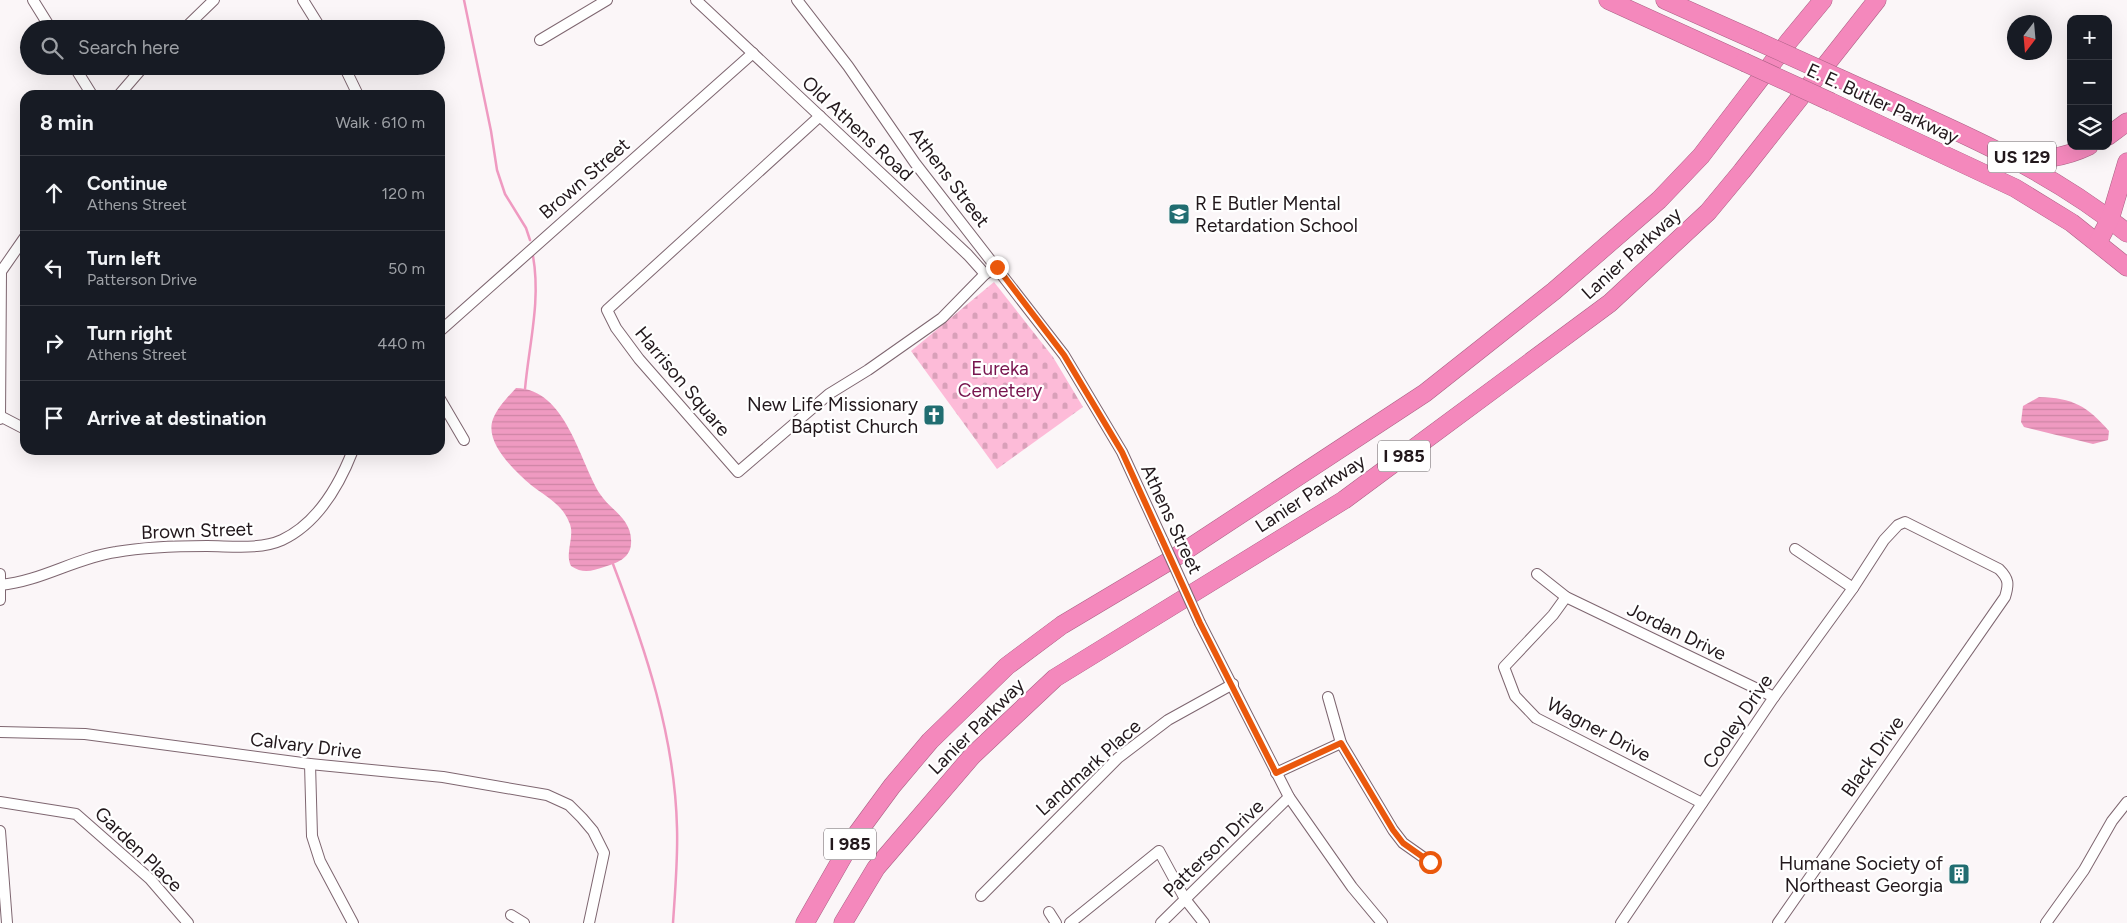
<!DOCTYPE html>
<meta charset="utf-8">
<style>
:root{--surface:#171b24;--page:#20242c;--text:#f1f3f6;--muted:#9ea1a6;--line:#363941}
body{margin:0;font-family:Figtree,sans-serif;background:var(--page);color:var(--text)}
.controls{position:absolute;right:15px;top:15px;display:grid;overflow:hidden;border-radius:10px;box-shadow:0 5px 20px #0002}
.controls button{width:45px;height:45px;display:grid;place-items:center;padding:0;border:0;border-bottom:1px solid var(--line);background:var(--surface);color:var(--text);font:25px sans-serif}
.compass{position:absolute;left:2007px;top:15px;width:45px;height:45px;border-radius:50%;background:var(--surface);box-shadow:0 5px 20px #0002;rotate:196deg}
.stop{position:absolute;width:15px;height:15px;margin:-11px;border:4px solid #ea580c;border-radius:50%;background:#fff}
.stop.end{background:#ea580c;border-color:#fff;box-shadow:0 1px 5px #0008}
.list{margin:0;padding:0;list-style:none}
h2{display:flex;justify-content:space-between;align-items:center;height:65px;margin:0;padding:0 20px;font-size:21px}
h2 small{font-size:16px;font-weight:400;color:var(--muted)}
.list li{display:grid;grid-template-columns:32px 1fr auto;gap:15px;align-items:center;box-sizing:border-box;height:75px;padding:0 20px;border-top:1px solid var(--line)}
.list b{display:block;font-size:19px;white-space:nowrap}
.list p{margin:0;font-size:16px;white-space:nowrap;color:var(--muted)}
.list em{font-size:16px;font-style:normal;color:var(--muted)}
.icon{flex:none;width:28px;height:28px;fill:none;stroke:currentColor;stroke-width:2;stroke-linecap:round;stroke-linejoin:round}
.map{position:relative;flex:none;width:2127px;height:923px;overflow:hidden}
.search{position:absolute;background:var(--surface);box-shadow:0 5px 20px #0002;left:20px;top:20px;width:425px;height:55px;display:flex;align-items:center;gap:12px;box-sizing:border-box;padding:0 18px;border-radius:28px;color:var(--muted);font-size:19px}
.panel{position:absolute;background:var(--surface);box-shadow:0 5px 20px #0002;left:20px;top:90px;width:425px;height:365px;border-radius:15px}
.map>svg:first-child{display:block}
.cemetery{fill:url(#cemetery-stones)}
.water{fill:url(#water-rules)}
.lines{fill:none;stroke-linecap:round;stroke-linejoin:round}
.stream{stroke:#ef9ac1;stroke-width:2.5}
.street-casing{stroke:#7e6670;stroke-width:12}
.highway-casing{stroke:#aa6184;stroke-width:19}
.street{stroke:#fff;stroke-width:10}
.highway{stroke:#f488bc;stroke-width:18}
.street-bridge-casing{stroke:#7e6670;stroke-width:12;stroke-linecap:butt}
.highway-bridge-casing{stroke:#aa6184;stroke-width:19;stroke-linecap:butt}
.street-bridge{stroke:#fff;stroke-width:10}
.highway-bridge{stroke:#f488bc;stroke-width:18}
.route{stroke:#ea580c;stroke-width:6}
.labels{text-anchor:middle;stroke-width:4.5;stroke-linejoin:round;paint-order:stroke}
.shield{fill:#fff;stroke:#645d60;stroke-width:1}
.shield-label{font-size:18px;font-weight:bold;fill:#22181c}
.street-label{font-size:19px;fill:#22181c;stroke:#fff}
.poi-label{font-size:19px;fill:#22181c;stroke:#fff;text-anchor:end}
.park-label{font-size:19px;fill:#77144e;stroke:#fff}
</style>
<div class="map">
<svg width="2127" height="923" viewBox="0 0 2127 923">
<defs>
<pattern id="cemetery-stones" width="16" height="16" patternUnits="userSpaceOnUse" patternTransform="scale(1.25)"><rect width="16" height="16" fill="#fdbbd8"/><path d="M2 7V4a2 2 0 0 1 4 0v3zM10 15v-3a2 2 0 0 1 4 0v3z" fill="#d9a0b9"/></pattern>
<pattern id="water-rules" width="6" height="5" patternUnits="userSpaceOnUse" patternTransform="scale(1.25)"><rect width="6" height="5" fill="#ef9ac1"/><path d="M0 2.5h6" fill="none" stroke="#cd84a5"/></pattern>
</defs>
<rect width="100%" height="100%" fill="#fbf6f8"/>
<path class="cemetery" d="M994,282L1053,357L1083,407L997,469L911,351Z"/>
<g class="water">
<path d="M516,388C566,389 579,460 600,494C611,511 633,519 631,544C630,559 616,563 604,567C592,571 583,574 571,566C564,552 576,536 569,522C562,504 545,496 531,485C515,471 484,443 493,419C498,407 507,398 516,388Z"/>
<path d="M2039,397C2073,398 2087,406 2109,431L2108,440L2093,444L2024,427L2021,422L2023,406Z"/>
</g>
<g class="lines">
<g class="stream">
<path d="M464,0L491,131L497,170L505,194L526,228L530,240"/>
<path d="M525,389C529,344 541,301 533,256"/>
<path d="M613,564C645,648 675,736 677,828C678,859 675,892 673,923"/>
</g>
<g class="street-casing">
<g id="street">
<path d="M33,0L51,29"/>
<path d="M303,0L321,29"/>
<path d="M696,0L968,255L985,274L990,271"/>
<path d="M797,0L848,66L915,163L1064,355L1122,452L1163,541"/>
<path d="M184,29L214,0"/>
<path d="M540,40L607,0"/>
<path d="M74,66L92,95"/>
<path d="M344,66L358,95"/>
<path d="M119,95L144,66"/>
<path d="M820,116L607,310L616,328L639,359L738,472L829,394L868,370L942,318L985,274"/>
<path d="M0,273L25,237"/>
<path d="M440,331L753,53"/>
<path d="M440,399L464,440"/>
<path d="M0,416L25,429"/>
<path d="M0,419L1,272"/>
<path d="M1795,549L1853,588"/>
<path d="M0,574V600"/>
<path d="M1537,574L1566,597L1774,697"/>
<path d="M0,585C42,581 75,558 116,552C145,547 177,546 207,546C231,546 260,550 282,540C318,523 339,486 353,450"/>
<path d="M1566,597L1553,615L1504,667L1515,696L1536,718L1702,803"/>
<path d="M1200,623L1289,797L1352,887L1382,923"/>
<path d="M1328,697L1341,743L1393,830L1403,843L1430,862"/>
<path d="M0,732L85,734L310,764L443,777L547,795L569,805L582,818L593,831L604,853L589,923"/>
<path d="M310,764L312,836L320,861L353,923"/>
<path d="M1276,773L1341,743"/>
<path d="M0,802L76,814L150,879L188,923"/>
<path d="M0,831L7,923"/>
<path d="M981,896L1118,758L1168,720L1233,684"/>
<path d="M1049,912L1056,923"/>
<path d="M511,915L524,923"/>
<path d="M1070,923L1159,851L1185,899L1204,923"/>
<path d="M1161,923L1289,797"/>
<path d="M1621,923L1774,697L1853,588L1884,540L1898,525L1905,522L1999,569C2009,579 2009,584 2005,597L1778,923"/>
<path d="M2046,923L2084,870L2112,821L2127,802"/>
</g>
</g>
<g class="highway-casing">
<g id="highway">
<path d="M1608,0L1744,62"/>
<path d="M1665,0L1757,41"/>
<path d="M1841,79C1940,124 2043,164 2127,233"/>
<path d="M1831,102L2015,188L2072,223L2127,267"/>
<path d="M2108,136L2127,122"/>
<path d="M2014,154C2038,163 2066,157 2089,146"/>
<path d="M2098,242L2110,219L2127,162"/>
<path d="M805,923L853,839L892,786L930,741L1007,666L1062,625L1171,560L1425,393L1554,291L1659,200L1701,156L1789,41L1823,0"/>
<path d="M843,923L876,868L972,756L1055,678L1344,500L1610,303L1708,212L1742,171L1877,0"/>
</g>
</g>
<use href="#street" class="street"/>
<use href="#highway" class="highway"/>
<g class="street-bridge-casing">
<path id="street-bridge" d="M1163,541L1200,623"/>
</g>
<g class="highway-bridge-casing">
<g id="highway-bridge">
<path d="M1757,41L1841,79"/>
<path d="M1744,62L1831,102"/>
</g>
</g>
<use href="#street-bridge" class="street-bridge"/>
<use href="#highway-bridge" class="highway-bridge"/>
</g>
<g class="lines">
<path class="route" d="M997,267L1064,355L1122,452L1200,623L1276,773L1341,743L1393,830L1403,843L1430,862"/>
</g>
<defs>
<g id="school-square" transform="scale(1.125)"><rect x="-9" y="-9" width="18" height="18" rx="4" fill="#216d71" stroke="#fff"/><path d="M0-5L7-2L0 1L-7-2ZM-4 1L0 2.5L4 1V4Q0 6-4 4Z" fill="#fff"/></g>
<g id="church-square" transform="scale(1.125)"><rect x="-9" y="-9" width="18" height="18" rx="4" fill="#216d71" stroke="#fff"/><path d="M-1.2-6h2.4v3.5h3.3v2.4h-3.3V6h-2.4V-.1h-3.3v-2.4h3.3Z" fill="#fff"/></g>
<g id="building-square" transform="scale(1.125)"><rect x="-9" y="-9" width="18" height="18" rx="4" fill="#216d71" stroke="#fff"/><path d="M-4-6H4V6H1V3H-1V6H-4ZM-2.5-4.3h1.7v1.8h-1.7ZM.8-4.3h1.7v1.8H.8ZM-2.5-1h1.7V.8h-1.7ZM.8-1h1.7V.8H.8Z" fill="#fff"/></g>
</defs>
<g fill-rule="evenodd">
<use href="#school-square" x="1179" y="214"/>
<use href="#church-square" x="934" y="415"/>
<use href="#building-square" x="1959" y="874"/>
</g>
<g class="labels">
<g class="shield">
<rect x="1988" y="141.5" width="68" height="31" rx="4"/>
<rect x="1378" y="440.5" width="52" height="31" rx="4"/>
<rect x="824" y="828.5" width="52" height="31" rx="4"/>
</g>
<g class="shield-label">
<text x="2022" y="163">US 129</text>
<text x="1404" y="462">I 985</text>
<text x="850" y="850">I 985</text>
</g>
<g class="street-label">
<text transform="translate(1883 103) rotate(25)" y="7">E. E. Butler Parkway</text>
<text transform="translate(858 128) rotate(43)" y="7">Old Athens Road</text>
<text transform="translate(950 177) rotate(53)" y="7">Athens Street</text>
<text transform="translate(584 178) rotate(-41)" y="7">Brown Street</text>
<text transform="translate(1631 253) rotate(-42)" y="7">Lanier Parkway</text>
<text transform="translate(683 381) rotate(50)" y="7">Harrison Square</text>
<text transform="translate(1310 493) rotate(-33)" y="7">Lanier Parkway</text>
<text transform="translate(1172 519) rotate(65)" y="7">Athens Street</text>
<text transform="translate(197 530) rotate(-2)" y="7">Brown Street</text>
<text transform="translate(1677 631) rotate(26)" y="7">Jordan Drive</text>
<text transform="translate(1737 721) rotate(-56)" y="7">Cooley Drive</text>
<text transform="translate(976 726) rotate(-45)" y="7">Lanier Parkway</text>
<text transform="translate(1599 729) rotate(28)" y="7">Wagner Drive</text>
<text transform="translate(306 745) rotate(7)" y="7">Calvary Drive</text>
<text transform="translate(1872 756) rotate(-55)" y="7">Black Drive</text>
<text transform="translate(1088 767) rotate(-42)" y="7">Landmark Place</text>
<text transform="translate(1213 848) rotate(-44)" y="7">Patterson Drive</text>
<text transform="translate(139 849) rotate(44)" y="7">Garden Place</text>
</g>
<g class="poi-label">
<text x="1195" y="210" text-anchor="start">R E Butler Mental<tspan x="1195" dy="22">Retardation School</tspan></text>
<text x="918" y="411">New Life Missionary<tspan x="918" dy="22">Baptist Church</tspan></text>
<text x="1943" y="870">Humane Society of<tspan x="1943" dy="22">Northeast Georgia</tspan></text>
</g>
<g class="park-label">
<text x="1000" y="375">Eureka<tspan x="1000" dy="22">Cemetery</tspan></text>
</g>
</g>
</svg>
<div class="controls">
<button>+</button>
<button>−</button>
<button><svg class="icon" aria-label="layers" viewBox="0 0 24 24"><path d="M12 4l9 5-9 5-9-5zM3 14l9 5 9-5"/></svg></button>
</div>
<svg class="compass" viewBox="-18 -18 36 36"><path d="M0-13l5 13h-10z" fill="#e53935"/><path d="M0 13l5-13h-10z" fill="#9ea1a6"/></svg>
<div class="stop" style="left:1430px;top:862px"></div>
<div class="stop end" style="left:997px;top:267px"></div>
<div class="search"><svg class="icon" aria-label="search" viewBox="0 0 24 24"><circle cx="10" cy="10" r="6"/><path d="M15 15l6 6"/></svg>Search here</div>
<section class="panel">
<h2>8 min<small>Walk · 610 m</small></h2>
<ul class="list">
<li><svg class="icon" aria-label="ahead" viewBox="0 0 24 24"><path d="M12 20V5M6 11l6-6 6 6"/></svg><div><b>Continue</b><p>Athens Street</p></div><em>120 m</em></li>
<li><svg class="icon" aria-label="left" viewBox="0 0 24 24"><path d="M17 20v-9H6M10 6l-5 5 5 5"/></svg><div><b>Turn left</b><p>Patterson Drive</p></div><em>50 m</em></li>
<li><svg class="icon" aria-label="right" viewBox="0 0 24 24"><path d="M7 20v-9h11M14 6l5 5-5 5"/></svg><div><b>Turn right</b><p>Athens Street</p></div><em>440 m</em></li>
<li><svg class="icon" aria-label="arrive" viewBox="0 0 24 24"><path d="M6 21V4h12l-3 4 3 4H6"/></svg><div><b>Arrive at destination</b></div></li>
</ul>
</section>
</div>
